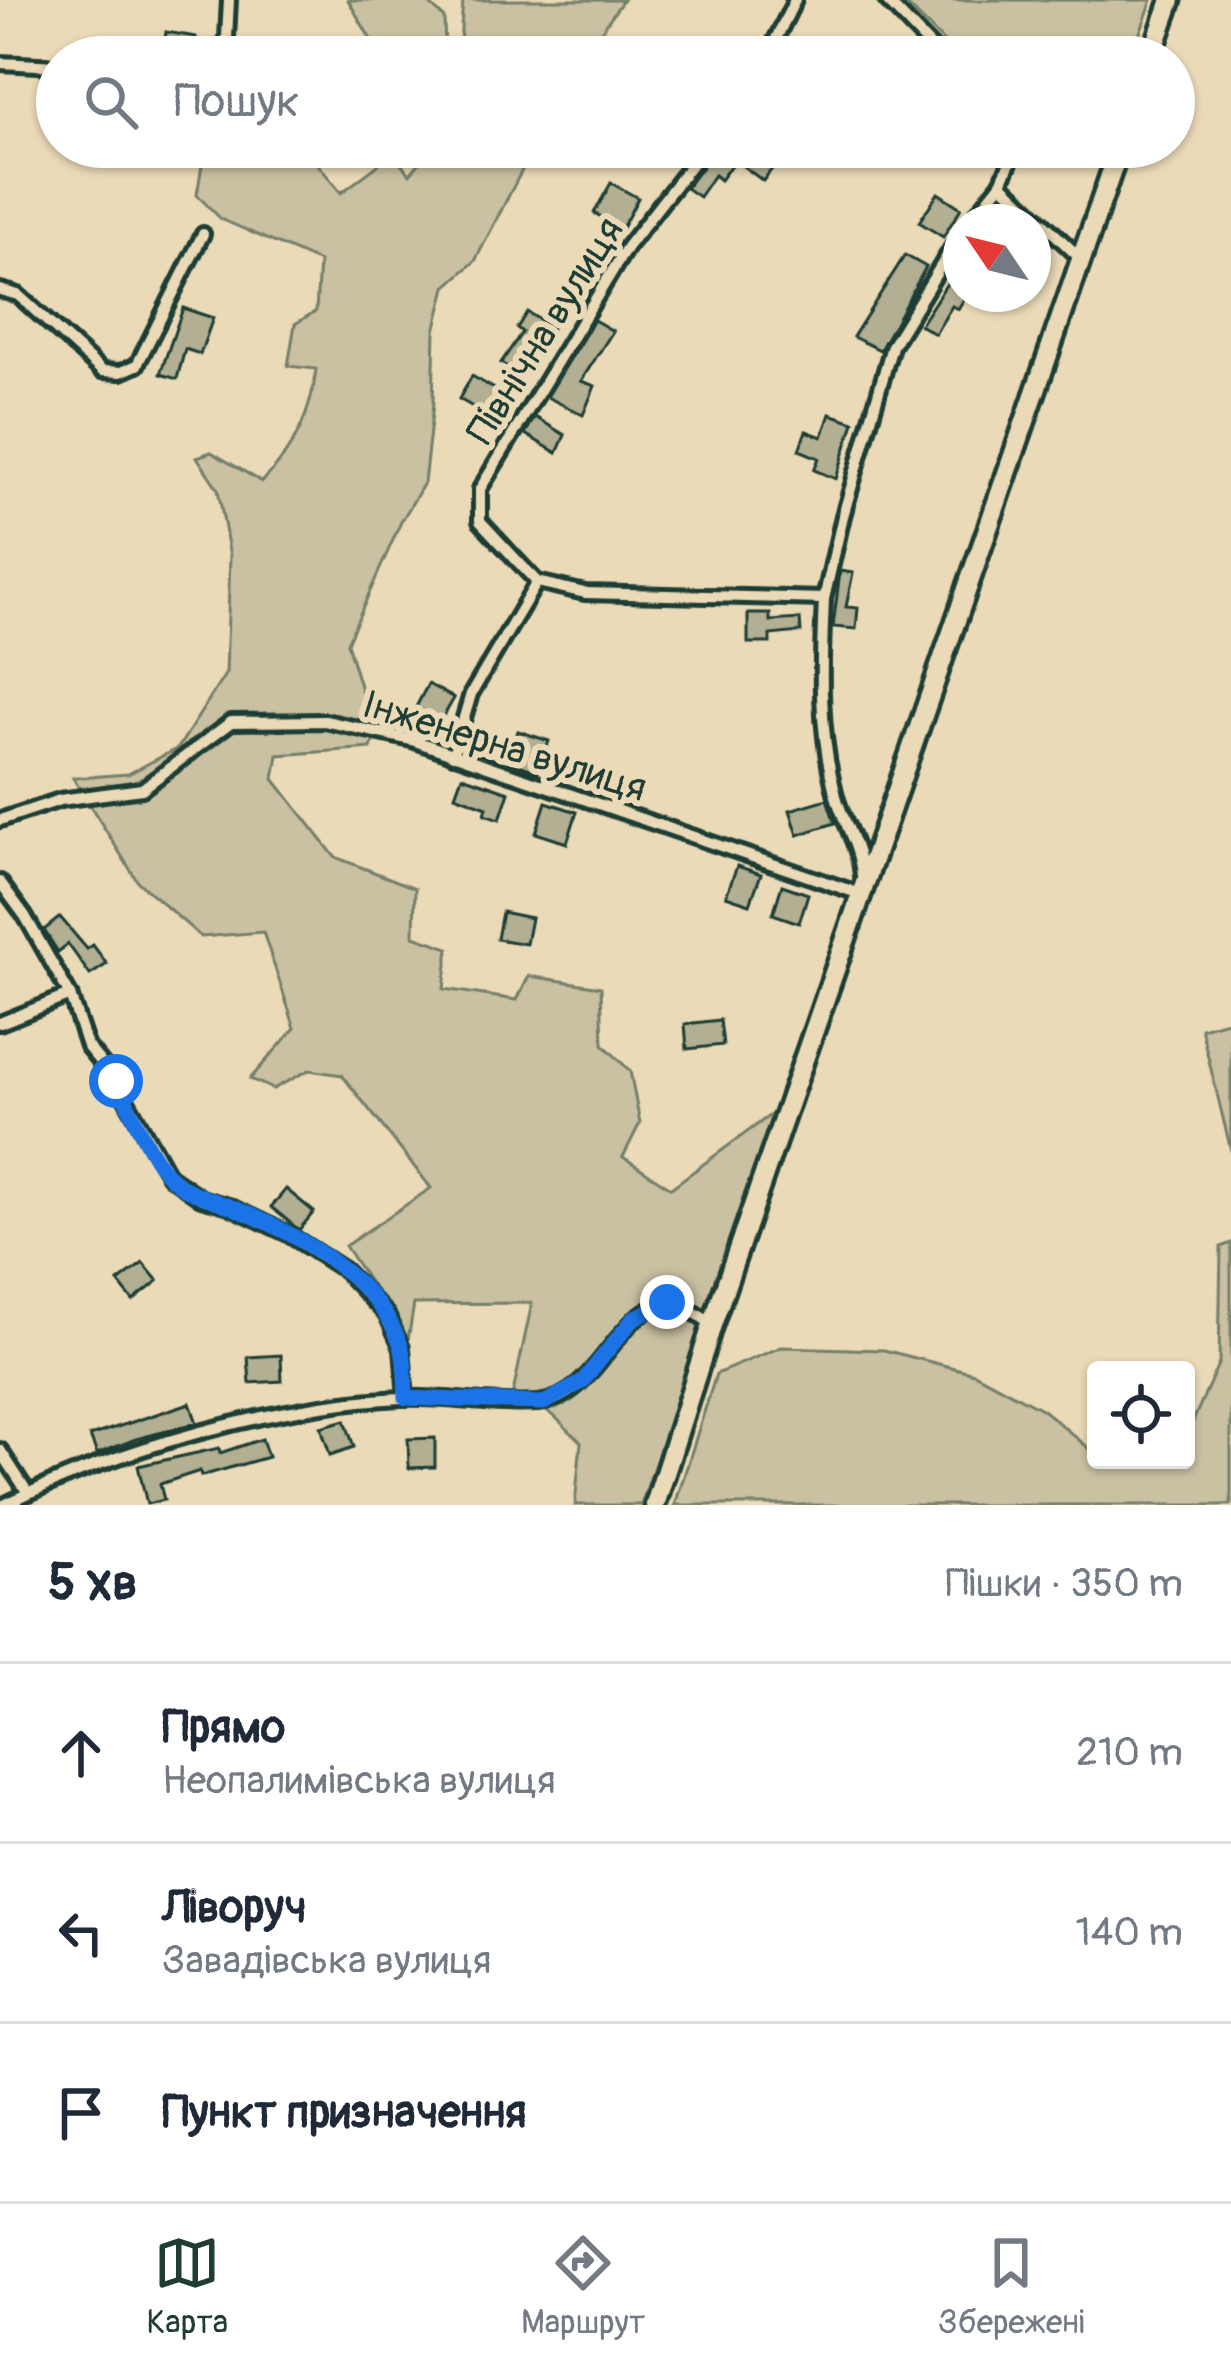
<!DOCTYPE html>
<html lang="uk">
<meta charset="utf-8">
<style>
:root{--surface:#fff;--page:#f6f6f7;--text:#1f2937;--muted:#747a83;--line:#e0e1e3;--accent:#1f3d34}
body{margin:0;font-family:Pangolin,sans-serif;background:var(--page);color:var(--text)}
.controls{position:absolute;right:36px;bottom:36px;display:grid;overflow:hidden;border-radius:12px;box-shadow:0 3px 9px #0004}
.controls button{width:108px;height:108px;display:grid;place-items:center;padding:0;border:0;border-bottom:3px solid var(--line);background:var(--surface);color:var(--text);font:60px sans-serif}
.compass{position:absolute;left:943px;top:204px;width:108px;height:108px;border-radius:50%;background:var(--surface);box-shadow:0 3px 9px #0004;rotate:305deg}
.stop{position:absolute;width:36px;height:36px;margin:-27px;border:9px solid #1a73e8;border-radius:50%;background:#fff}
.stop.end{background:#1a73e8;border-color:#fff;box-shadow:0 3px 12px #0008}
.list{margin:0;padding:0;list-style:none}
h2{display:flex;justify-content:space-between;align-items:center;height:156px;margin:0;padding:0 48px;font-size:51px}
h2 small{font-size:39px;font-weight:400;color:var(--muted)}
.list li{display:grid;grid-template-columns:78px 1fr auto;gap:36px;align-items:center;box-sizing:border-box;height:180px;padding:0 48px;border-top:3px solid var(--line)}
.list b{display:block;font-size:45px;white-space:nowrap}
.list p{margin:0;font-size:39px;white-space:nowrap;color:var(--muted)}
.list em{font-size:39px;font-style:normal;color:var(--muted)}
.icon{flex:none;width:66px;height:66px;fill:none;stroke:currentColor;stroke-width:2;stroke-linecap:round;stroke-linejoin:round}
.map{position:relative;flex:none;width:1231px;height:1505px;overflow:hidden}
.search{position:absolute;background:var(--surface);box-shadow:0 3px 9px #0004;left:36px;right:36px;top:36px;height:132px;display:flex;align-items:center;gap:30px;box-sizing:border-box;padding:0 42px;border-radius:66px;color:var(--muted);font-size:45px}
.sheet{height:696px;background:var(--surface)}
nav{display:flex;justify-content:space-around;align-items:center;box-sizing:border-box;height:168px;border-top:3px solid var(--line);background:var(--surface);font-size:33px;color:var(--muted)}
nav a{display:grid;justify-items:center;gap:6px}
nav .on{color:var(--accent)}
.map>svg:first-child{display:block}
.green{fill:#cac1a2;stroke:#747f6b;stroke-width:3}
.building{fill:#b2af93;stroke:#1f3d34;stroke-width:3}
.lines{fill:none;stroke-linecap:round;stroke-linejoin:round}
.minor-casing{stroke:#1f3d34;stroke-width:20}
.primary-casing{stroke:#1f3d34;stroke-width:27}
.minor{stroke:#ebdab7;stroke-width:10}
.primary{stroke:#ebdab7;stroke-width:18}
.route{stroke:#1a73e8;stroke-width:15}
.labels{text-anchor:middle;stroke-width:12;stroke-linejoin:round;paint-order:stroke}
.street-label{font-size:39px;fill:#1f3d34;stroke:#ebdab7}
</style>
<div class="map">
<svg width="1231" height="1505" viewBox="0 0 1231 1505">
<rect width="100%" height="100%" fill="#ebdab7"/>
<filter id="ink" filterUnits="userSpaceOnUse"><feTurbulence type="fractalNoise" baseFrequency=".00833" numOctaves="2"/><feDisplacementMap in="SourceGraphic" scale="24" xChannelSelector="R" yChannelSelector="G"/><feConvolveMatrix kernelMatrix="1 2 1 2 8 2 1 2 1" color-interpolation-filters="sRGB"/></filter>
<g filter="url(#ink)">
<g class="green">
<path d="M348,0H425L444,18L445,57H381Z"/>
<path d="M463,0H623L601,31L600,57H459Z"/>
<path d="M902,0H1152L1131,57H959Z"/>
<path d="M205,147H290L309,153L341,193L377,166L389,150L410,174L433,147H534L475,261L446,287L435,331L433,404L424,483L401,522L347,643L375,736L371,748L278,755L274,779L335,857L415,888L414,936L449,948L444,989L517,1000L529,976L601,987L603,1044L630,1071L640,1123L623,1157L671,1188L773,1113L641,1505H575L581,1442L553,1415L513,1393L532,1303L414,1304L408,1340L345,1246L431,1188L342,1075L309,1070L273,1089L250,1079L295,1028L263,932L201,937L138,882L73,778L128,774L178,748L226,673L230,557L218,489L197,457L211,452L262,482C293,451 312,412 316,369L288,366L295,324L316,311L319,262L221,219L197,195Z"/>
<path d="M1231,1020V1151L1201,1028Z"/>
<path d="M1231,1243V1505H675L716,1374L781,1347L884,1350L974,1373L1043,1410L1096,1454V1460H1186V1437L1219,1362L1221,1247Z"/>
</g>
<g class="building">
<path d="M166,32L196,37L193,57L125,56L127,39L164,43Z"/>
<path d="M717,147H768L781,157L763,181L735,160L720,180L714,175L699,197L686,188Z"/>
<path d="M611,183L638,198L622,228L594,213Z"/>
<path d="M938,193L961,208L943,237L919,222Z"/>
<path d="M905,255L926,267L880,350L853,337Z"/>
<path d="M953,274L961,278V294H967L958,309L952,306L935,334L920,325Z"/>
<path d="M183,308L213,318L200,354L185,349L177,379L160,374Z"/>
<path d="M527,312L552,328L519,376L501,363L522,332L517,328Z"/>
<path d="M594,320L613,331L581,381L595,386L583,415L547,397Z"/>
<path d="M472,376L510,398L497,421L459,399Z"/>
<path d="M830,414L854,422L836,479L814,470L819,458L799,450L806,431L822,437Z"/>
<path d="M535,417L565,435L557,453L525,434Z"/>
<path d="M840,571L853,573L846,607L858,608L856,629L833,627Z"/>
<path d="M748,614H770V621L800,619L801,632L770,635V643H748Z"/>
<path d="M428,684L454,698L441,721L416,707Z"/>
<path d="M518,731L549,741L538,772L508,761Z"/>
<path d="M462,776L509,792L500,819L485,814L487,807L455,795Z"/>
<path d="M827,799L835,823L798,835L790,810Z"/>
<path d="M546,802L577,812L567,843L536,833Z"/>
<path d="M737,866L761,874L750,904L726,896Z"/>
<path d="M782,885L808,894L799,923L773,914Z"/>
<path d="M502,912L531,918L526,944L497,939Z"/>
<path d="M60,917L87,949L93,945L107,964L90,975L68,944L58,952L44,930Z"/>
<path d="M720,1020L723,1045L687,1049L685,1024Z"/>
<path d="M286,1189L314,1212L299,1230L271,1207Z"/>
<path d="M143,1263L158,1281L133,1301L118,1282Z"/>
<path d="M281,1355L282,1381L250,1383L248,1357Z"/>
<path d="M190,1403L197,1423L136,1439L97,1454L90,1436Z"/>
<path d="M345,1420L354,1447L330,1455L321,1427Z"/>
<path d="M435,1438V1467L409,1468L408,1439Z"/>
<path d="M262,1439L268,1457L201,1476L200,1471L160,1484L164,1500L147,1504L138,1466L219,1448L220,1453Z"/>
</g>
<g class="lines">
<g class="minor-casing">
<g id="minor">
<path d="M886,0L941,57"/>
<path d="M226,57L229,0"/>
<path d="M767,57L795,0"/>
<path d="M0,63L57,66"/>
<path d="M1008,147L1012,158L1001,183L1080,258"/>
<path d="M970,222L1001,183"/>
<path d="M0,290L18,295L102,371L121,372L137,365L203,234"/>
<path d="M537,582L585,593L824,599L843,516L892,346L961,233"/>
<path d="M824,599C821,667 818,729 836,796C844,825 860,846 862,876"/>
<path d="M453,755L471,694L537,582L480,521V489L627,247L705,147"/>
<path d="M0,820L60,800L142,789L231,722L325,721L412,740L863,895"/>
<path d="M0,882L25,916L70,995L87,1046L116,1081L169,1176L201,1198L229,1206L288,1234L344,1270L387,1315L402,1348L406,1398"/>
<path d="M0,1023L70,995"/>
<path d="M0,1450L28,1493"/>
<path d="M4,1505C116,1449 276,1404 401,1398C446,1396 492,1406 538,1403C614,1397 625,1252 712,1325"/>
</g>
</g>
<g class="primary-casing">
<g id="primary">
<path d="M1151,57L1171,0"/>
<path d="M655,1505L712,1325L1120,147"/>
</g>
</g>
<use href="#minor" class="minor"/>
<use href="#primary" class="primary"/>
</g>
</g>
<g class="lines" filter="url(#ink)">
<path class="route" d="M116,1081C132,1110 147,1155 171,1178C188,1194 209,1198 229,1206C293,1231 375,1276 400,1343C406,1359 405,1380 406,1398L544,1403L582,1382L634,1318L667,1302"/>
</g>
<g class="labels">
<g class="street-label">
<text transform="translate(544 330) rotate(-58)" y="14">Північна вулиця</text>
<text transform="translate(505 745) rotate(17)" y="14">Інженерна вулиця</text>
</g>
</g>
</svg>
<div class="controls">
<button><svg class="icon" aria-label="locate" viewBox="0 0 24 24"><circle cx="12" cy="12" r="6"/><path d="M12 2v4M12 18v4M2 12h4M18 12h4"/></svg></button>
</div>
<svg class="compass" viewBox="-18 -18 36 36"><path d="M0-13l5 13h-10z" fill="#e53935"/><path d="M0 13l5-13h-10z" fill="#747a83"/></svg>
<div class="stop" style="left:116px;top:1081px"></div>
<div class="stop end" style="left:667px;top:1302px"></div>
<div class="search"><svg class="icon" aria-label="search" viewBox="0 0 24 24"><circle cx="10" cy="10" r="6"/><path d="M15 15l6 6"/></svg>Пошук</div>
</div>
<section class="sheet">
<h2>5 хв<small>Пішки · 350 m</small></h2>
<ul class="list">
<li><svg class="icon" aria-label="ahead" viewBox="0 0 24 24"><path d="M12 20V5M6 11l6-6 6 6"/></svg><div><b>Прямо</b><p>Неопалимівська вулиця</p></div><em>210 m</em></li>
<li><svg class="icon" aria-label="left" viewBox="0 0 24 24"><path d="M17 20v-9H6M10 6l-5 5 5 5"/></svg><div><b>Ліворуч</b><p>Завадівська вулиця</p></div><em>140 m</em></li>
<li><svg class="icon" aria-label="arrive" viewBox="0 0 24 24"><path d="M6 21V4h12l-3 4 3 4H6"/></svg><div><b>Пункт призначення</b></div></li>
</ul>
</section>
<nav>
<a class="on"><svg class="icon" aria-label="map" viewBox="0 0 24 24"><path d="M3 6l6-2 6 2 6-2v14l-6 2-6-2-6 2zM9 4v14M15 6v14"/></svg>Карта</a>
<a><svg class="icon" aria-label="directions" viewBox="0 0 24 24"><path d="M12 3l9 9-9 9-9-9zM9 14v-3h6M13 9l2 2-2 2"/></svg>Маршрут</a>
<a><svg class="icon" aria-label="saved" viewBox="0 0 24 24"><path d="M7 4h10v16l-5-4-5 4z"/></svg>Збережені</a>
</nav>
